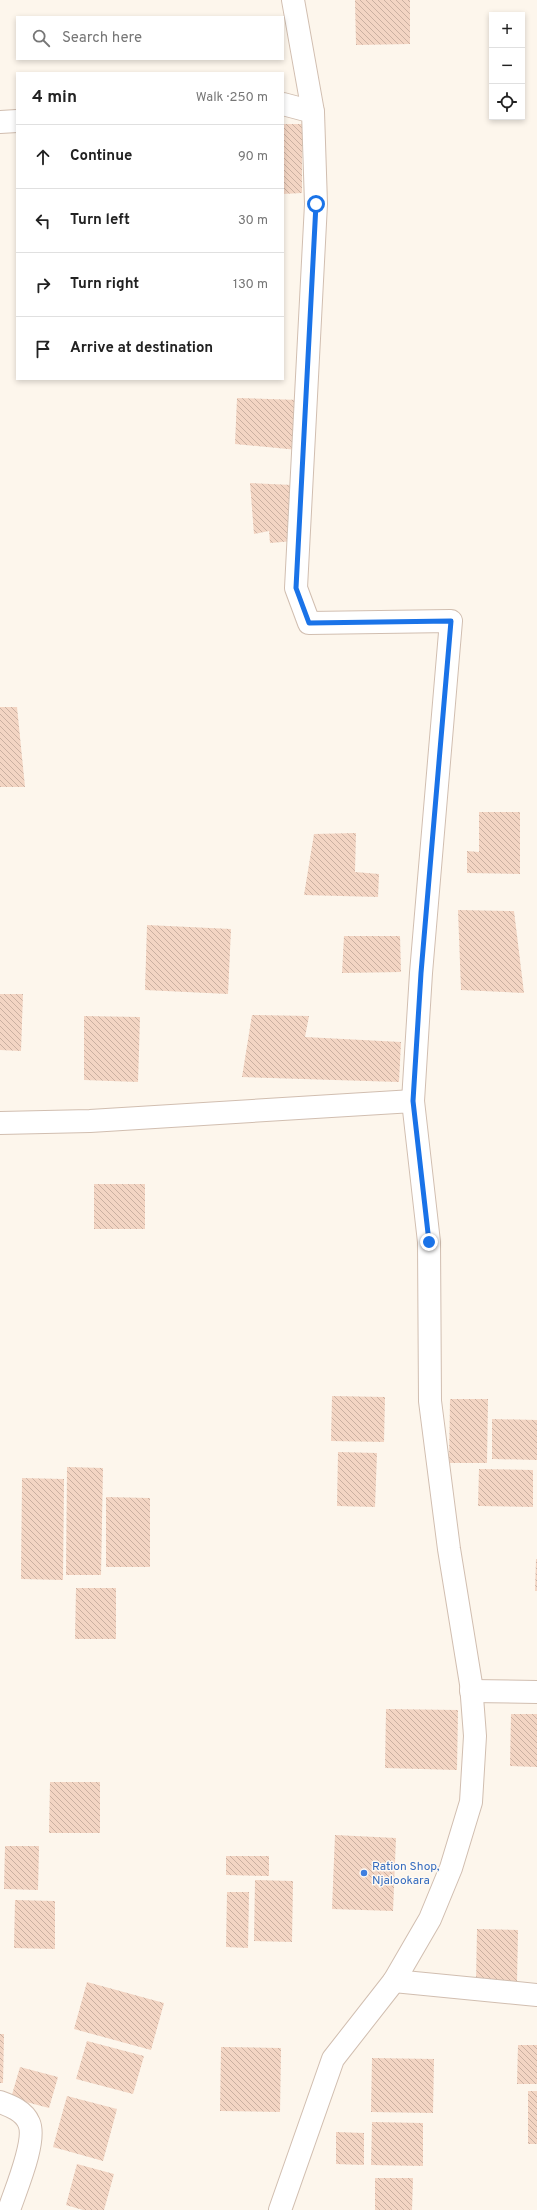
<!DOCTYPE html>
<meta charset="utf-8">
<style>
:root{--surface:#fff;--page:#f6f6f6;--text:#222;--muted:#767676;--line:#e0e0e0}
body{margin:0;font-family:Overpass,sans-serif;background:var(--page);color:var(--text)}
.controls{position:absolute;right:12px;top:12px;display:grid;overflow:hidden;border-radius:0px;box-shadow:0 2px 6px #0003}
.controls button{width:36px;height:36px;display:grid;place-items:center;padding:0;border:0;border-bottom:1px solid var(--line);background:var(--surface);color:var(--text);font:20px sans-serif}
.stop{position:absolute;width:12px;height:12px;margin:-9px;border:3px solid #1a73e8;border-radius:50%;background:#fff}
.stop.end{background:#1a73e8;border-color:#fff;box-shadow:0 1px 4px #0008}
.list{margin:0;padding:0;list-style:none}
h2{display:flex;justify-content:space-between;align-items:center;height:52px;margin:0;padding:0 16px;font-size:17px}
h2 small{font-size:13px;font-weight:400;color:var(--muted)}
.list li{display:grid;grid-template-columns:26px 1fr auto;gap:12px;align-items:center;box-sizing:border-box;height:64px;padding:0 16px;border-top:1px solid var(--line)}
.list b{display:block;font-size:15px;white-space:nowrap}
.list em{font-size:13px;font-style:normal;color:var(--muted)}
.icon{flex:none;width:22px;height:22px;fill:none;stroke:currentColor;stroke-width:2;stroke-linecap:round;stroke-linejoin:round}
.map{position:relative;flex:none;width:537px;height:2210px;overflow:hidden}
.search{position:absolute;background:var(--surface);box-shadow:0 2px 6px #0003;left:16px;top:16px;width:268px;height:44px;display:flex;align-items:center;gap:10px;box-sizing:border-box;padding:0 14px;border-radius:0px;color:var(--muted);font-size:15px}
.panel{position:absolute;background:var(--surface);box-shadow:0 2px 6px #0003;left:16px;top:72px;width:268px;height:308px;border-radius:0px}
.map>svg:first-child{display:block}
.building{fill:url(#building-back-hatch)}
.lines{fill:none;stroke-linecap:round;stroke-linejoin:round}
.minor-casing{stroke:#d1beb0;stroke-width:24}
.minor{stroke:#fff;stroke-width:22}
.route{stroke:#1a73e8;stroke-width:5}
.shop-dot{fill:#3f7fe0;stroke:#fffaf3;stroke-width:1.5}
.labels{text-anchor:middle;stroke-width:3;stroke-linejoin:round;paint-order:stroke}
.shop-label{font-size:12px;fill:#366cbe;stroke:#fffaf3;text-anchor:start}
</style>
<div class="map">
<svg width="537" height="2210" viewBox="0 0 537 2210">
<defs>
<pattern id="building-back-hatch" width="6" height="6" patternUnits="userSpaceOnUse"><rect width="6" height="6" fill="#f3d5c3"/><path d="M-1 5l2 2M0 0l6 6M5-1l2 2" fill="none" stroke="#cab0a1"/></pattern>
</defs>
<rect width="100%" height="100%" fill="#fdf6ec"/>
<g class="building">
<path d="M355,0H410V44L356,45Z"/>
<path d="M283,124H302V193L283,194Z"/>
<path d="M237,398L300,400L298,450L235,444Z"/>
<path d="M250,483L293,485L294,541L270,543L269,531L254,534Z"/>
<path d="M0,707H17L25,787H0Z"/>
<path d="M479,812H520V874L467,873V851L479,852Z"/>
<path d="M356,833L355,872L379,874L378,897L304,895L314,834Z"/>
<path d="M458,910L514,911L524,993L461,990Z"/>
<path d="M147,925L231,929L228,994L145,990Z"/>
<path d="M344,936H400L401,972L342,973Z"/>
<path d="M0,994H23L21,1051L0,1050Z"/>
<path d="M252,1015L309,1016L305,1037L401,1042L399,1082L242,1077Z"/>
<path d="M84,1016L140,1017L138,1082L84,1080Z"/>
<rect x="94" y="1184" width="51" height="45"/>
<path d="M332,1396L385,1397L384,1442L331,1441Z"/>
<path d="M450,1399H488L487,1463H449Z"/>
<path d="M492,1419L537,1420V1460L492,1459Z"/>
<path d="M338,1452L377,1453L375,1507L337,1506Z"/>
<path d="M67,1467L103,1468L101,1575H66Z"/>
<path d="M479,1469L533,1470V1507L478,1506Z"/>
<path d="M22,1478L64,1479L63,1580L21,1579Z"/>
<path d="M106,1497L150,1498V1567H106Z"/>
<path d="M536,1559H537V1591H535Z"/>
<path d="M76,1588H116V1639H75Z"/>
<path d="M386,1709L458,1710L457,1770L385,1768Z"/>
<path d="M511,1714H537V1767L510,1766Z"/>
<path d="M50,1782H100V1833H49Z"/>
<path d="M335,1835L396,1838L393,1911L332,1909Z"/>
<path d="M5,1846H39L38,1890L4,1889Z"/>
<path d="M226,1856H269V1876L226,1875Z"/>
<path d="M255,1880L293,1881L292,1942L254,1941Z"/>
<path d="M227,1892H249L248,1948L226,1947Z"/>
<path d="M15,1900L55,1901V1949L14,1948Z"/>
<path d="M477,1929L518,1930L517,1983H476Z"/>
<path d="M87,1982L164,2003L151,2050L74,2029Z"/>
<path d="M0,2034H4L3,2083H0Z"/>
<path d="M87,2041L144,2056L133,2094L76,2079Z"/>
<path d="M518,2045H537V2084H517Z"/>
<path d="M221,2047L281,2048L280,2112L220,2111Z"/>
<path d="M372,2058L434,2059L433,2113L371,2112Z"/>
<path d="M20,2067L58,2077L49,2108L11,2098Z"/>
<rect x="528" y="2091" width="9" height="53"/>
<path d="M67,2096L117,2109L103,2161L53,2147Z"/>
<path d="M372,2122L423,2123V2166L371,2165Z"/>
<path d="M336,2132L364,2133V2165L336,2164Z"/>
<path d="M77,2164L114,2174L104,2210H83L66,2205Z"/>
<path d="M375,2178H413L412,2210H375Z"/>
</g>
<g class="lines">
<g class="minor-casing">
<g id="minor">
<path d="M293,0L313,112"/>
<path d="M283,104L313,112L316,204L296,588L309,623L451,621L421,973L413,1101"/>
<path d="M0,122L17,121"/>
<path d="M0,1123L90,1121L413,1101L429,1242L430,1401L449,1549L471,1684L475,1736L471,1802L451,1868L430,1919L394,1981L333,2059L280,2210"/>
<path d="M471,1691L537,1692"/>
<path d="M394,1981L537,1995"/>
<path d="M0,2102C11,2106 24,2111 29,2123C37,2141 15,2191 9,2210"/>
</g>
</g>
<use href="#minor" class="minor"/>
</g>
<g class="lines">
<path class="route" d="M316,204L296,588L309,623L451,621L421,973L413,1101L429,1242"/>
</g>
<circle class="shop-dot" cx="364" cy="1873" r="4"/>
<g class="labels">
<g class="shop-label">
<text x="372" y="1870">Ration Shop,<tspan x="372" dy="14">Njalookara</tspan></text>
</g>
</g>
</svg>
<div class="controls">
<button>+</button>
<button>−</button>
<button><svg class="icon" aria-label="locate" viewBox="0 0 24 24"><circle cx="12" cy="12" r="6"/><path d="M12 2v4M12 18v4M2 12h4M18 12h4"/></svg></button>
</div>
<div class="stop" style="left:316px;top:204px"></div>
<div class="stop end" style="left:429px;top:1242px"></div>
<div class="search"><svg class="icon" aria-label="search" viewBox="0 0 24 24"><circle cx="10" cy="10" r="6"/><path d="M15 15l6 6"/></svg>Search here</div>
<section class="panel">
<h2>4 min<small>Walk · 250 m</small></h2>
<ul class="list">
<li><svg class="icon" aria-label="ahead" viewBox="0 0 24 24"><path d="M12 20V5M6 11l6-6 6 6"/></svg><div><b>Continue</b></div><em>90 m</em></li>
<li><svg class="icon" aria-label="left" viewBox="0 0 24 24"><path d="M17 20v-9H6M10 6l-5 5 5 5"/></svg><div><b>Turn left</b></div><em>30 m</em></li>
<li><svg class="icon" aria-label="right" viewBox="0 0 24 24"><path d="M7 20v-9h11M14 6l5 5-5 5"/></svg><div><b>Turn right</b></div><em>130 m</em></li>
<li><svg class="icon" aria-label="arrive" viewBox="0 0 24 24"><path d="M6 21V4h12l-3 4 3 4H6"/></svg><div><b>Arrive at destination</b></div></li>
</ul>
</section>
</div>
